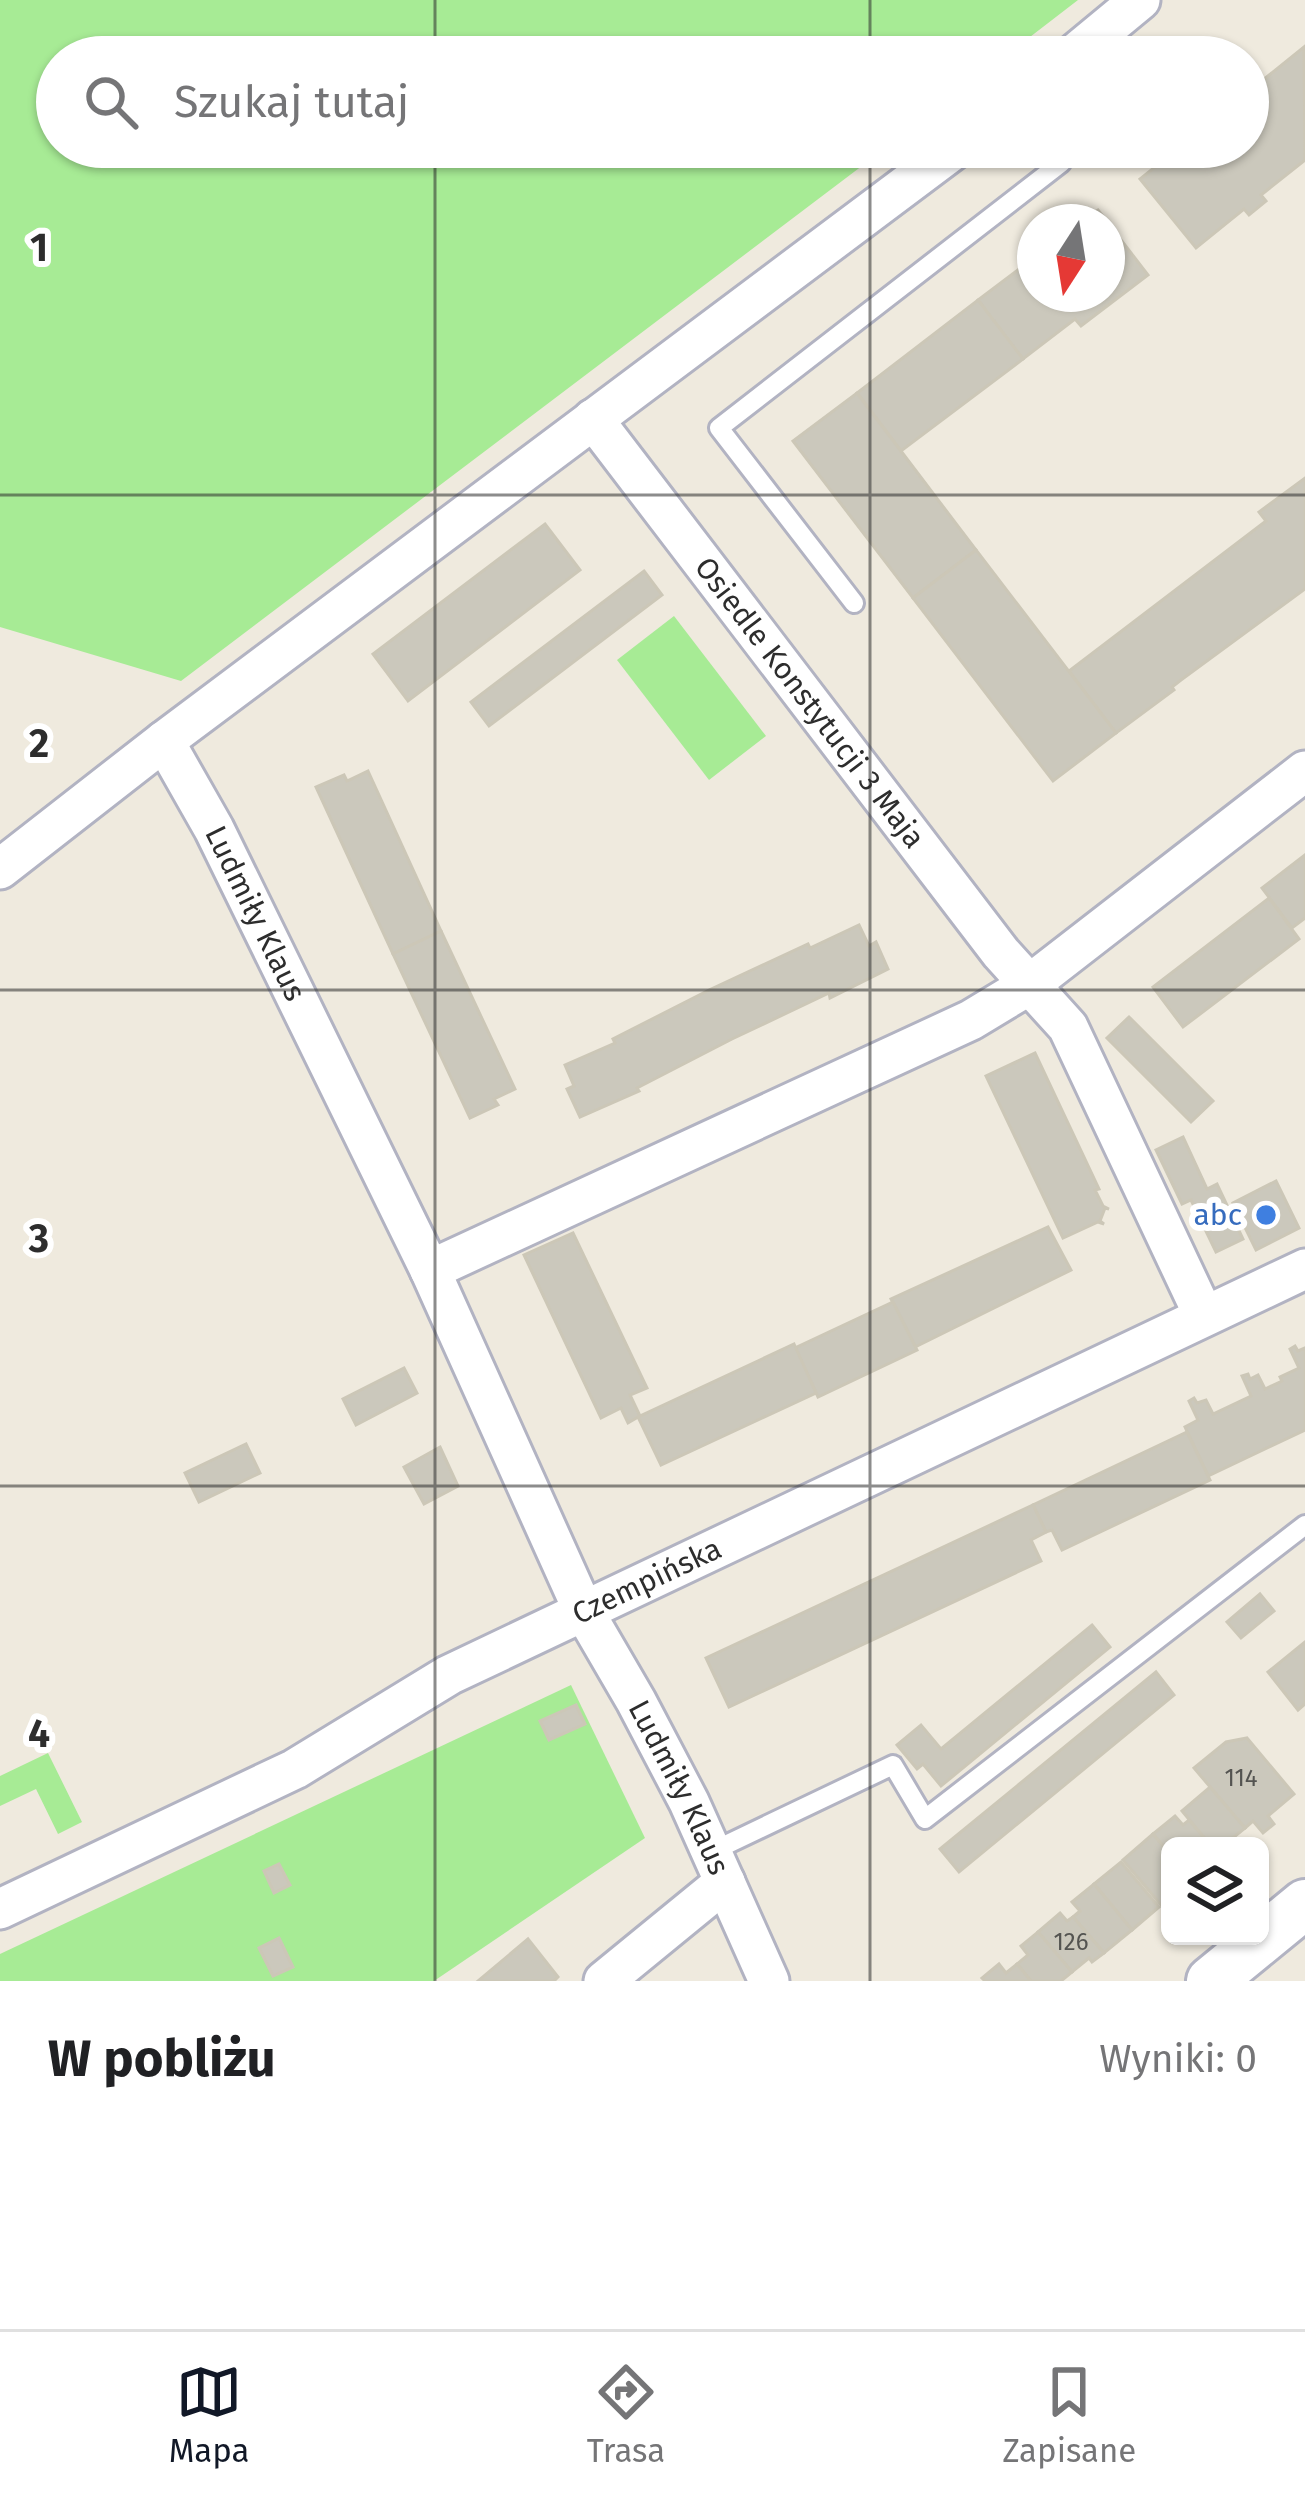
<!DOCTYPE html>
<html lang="pl">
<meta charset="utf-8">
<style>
:root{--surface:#fff;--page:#f6f6f6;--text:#202124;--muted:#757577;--line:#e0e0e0;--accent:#111827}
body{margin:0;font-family:"Fira Sans",sans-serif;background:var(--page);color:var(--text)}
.controls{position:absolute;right:36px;bottom:36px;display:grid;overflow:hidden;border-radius:18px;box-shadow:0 3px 9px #0004}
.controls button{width:108px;height:108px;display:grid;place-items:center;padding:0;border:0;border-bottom:3px solid var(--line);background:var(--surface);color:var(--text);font:60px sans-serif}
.compass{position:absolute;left:1017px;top:204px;width:108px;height:108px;border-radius:50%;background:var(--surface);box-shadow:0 3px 9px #0004;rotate:192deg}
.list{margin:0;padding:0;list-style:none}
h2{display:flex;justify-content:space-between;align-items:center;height:156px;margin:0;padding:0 48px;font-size:51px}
h2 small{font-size:39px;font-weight:400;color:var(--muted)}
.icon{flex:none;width:66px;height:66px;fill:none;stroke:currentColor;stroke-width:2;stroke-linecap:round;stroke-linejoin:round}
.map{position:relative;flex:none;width:1305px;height:1981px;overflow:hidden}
.search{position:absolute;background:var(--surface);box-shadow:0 3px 9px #0004;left:36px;right:36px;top:36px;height:132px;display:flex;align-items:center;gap:30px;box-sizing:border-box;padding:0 42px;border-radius:66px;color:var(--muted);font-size:45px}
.sheet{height:348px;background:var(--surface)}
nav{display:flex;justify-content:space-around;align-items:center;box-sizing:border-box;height:168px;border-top:3px solid var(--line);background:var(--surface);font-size:33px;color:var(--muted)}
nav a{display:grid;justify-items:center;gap:6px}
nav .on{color:var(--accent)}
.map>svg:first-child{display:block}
.green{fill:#a7eb95}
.building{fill:#cbc8bc;stroke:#ccc7b7;stroke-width:3}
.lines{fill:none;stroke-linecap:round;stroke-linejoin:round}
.service-casing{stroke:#b2b3c2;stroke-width:24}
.minor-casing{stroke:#b2b3c2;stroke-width:45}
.tertiary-casing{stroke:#b2b3c2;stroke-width:54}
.service{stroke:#fff;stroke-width:18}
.minor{stroke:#fff;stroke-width:39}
.tertiary{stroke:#fff;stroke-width:48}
.grid{fill:none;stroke:#2d2d2d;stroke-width:3;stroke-opacity:0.55}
.shop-dot{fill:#3f7fe0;stroke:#fff;stroke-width:4.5}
.labels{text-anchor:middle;stroke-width:12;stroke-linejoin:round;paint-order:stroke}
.number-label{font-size:24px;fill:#545451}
.street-label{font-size:30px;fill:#2d2d2d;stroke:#fff}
.shop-label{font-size:30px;fill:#366cbe;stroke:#fff;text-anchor:end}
.grid-label{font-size:39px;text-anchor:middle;font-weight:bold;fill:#2d2d2d;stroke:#fff;stroke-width:12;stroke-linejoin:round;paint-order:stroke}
</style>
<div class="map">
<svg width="1305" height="1981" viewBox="0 0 1305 1981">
<rect width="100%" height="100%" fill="#efeade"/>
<g class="green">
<path d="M0,0H1078L1004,57H57V147H887L181,681L0,627Z"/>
<path d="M674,616L766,736L709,780L617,660Z"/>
<path d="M571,1685L645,1838L434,1981H0V1954Z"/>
<path d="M48,1753L82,1822L58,1834L36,1789L0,1806V1776Z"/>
</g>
<g class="building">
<path d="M1304,47L1305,160L1261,195L1266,201L1249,215L1244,209L1196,248L1140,179L1180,147H1248V92Z"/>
<path d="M1098,210L1148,275L1081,326L1075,319L1023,359L978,300L1035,257V294H1107V222H1081Z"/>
<path d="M978,300L1023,359L901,451L857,393Z"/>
<path d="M857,393L976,550L913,598L793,441Z"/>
<path d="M1305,478V589L1181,680L1172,687L1174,690L1116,733L1069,671L1266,521L1259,512Z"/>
<path d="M545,524L580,570L408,701L373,654Z"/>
<path d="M976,550L1116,733L1053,781L913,598Z"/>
<path d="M644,571L662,595L489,726L471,702Z"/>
<path d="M368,771L441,931L393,954L316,787L344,775L347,781Z"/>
<path d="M1305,855V918L1292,928L1262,888Z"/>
<path d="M1269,898L1299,939L1183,1027L1153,987Z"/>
<path d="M859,925L869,946L876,942L888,969L830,998L829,993L732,1039L637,1088L639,1091L580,1117L567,1089L574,1086L565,1065L615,1043L613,1039L709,990L808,944L810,948Z"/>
<path d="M441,931L515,1089L494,1099L498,1105L470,1118L393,954Z"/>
<path d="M1129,1017L1213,1101L1191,1122L1107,1038Z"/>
<path d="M1035,1053L1099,1189L1095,1190L1103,1206L1109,1209L1105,1208L1100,1221L1104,1224L1098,1222L1063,1238L986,1076Z"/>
<path d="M1183,1137L1207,1189L1217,1184L1243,1239L1216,1252L1191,1200L1182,1204L1156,1150Z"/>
<path d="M1276,1181L1299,1228L1256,1250L1233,1203Z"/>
<path d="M1048,1227L1071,1270L915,1347L891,1299Z"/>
<path d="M573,1233L647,1388L630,1395L640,1416L628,1423L621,1408L601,1418L524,1255Z"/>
<path d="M893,1302L917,1350L818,1397L795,1348Z"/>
<path d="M794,1344L816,1393L661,1465L638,1417Z"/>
<path d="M1295,1346L1298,1351L1305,1348V1430L1208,1476L1185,1427L1198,1420L1189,1401L1194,1398L1197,1403L1206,1400L1213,1414L1251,1396L1242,1376L1248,1374L1250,1379L1258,1375L1265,1389L1282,1381L1280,1377L1299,1368L1290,1349Z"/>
<path d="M404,1368L417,1393L356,1425L343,1399Z"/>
<path d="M1187,1432L1210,1480L1062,1550L1052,1530L1046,1532L1033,1505Z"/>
<path d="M246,1444L260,1473L199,1502L185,1473Z"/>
<path d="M440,1447L458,1486L424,1504L404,1467Z"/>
<path d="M1033,1505L1046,1532L1031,1540L1041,1561L729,1707L706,1658Z"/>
<path d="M1260,1594L1274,1611L1241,1638L1227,1622Z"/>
<path d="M1092,1625L1110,1647L941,1786L923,1764L917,1769L897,1745L921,1725L941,1749Z"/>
<path d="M1305,1642V1704L1298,1710L1268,1672Z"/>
<path d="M1156,1672L1174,1695L959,1872L940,1849Z"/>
<path d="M576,1705L585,1724L549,1740L540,1721Z"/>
<path d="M1247,1738L1294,1794L1268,1816L1274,1824L1263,1833L1253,1821L1245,1828L1194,1768L1226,1742Z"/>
<path d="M1210,1787L1245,1828L1229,1841L1232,1846H1211L1182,1811Z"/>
<path d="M1175,1816L1183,1825L1189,1820L1211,1846H1170V1854L1153,1834Z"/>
<path d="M1153,1834L1170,1854V1898L1161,1905L1123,1860Z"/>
<path d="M1121,1862L1159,1907L1132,1930L1094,1884Z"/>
<path d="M279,1864L290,1885L274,1893L264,1871Z"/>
<path d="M1094,1884L1132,1930L1104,1953L1073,1917L1080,1911L1072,1902Z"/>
<path d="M1060,1913L1067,1921L1073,1917L1104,1953L1092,1962L1089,1958L1072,1972L1038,1932Z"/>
<path d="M1038,1932L1072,1972L1061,1981H1031L1017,1964L1028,1955L1021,1946Z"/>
<path d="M279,1938L293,1967L273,1976L259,1948Z"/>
<path d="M528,1939L558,1977L554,1981H478Z"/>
<path d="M999,1964L1006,1973L1017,1964L1031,1981H985L982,1978Z"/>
</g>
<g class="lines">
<g class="service-casing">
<g id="service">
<path d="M854,603L719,428L1061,163L1050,147"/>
<path d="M713,1851L893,1765L925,1819L1305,1525"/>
</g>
</g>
<g class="minor-casing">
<g id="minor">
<path d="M1071,57L1140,0"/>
<path id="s1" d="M593,419L1001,953L1068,1027L1204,1316"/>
<path id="s2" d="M164,741L214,829L430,1270L583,1610L636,1701L689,1802L769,1981"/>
<path d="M0,869L164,741L957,147"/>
<path d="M430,1270L971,1020L1029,985L1305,771"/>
<path id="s3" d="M0,1909L295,1769L449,1675L1305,1269"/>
<path d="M604,1981L725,1882"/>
</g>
</g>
<g class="tertiary-casing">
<path id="tertiary" d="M1211,1981L1305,1904"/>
</g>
<use href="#service" class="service"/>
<use href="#minor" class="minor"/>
<use href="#tertiary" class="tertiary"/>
</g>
<path class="grid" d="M435,0V57M870,0V57M435,147V1981M870,147V1981M0,495H1305M0,990H1305M0,1486H1305"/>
<circle class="shop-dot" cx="1266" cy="1215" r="12"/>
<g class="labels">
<g class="number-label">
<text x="1241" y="1786">114</text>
<text x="1071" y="1950">126</text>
</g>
<g class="street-label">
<text dy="10" stroke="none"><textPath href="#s1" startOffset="357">Osiedle Konstytucji 3 Maja</textPath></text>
<text dy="10" stroke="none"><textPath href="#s2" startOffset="195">Ludmiły Klaus</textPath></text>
<text dy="10" stroke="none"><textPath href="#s3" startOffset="726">Czempińska</textPath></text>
<text dy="10" stroke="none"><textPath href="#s2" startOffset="1167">Ludmiły Klaus</textPath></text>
</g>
<g class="shop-label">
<text x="1242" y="1225">abc</text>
</g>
</g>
<g class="grid-label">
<text x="39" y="261">1</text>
<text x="39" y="757">2</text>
<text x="39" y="1252">3</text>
<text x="39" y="1747">4</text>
</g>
</svg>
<div class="controls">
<button><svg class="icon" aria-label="layers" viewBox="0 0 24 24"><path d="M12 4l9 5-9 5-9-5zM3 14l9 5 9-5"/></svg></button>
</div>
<svg class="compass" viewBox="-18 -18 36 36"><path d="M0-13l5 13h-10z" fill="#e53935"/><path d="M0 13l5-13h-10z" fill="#757577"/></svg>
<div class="search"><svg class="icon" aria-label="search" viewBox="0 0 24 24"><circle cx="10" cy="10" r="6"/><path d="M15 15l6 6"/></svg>Szukaj tutaj</div>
</div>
<section class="sheet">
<h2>W pobliżu<small>Wyniki: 0</small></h2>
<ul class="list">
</ul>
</section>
<nav>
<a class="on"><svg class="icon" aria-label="map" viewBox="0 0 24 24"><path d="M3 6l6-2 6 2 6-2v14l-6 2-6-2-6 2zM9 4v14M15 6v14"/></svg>Mapa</a>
<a><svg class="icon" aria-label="directions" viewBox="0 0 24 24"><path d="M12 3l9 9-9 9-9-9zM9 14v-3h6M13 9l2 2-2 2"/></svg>Trasa</a>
<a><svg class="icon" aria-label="saved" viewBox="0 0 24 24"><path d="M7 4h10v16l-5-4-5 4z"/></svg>Zapisane</a>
</nav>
